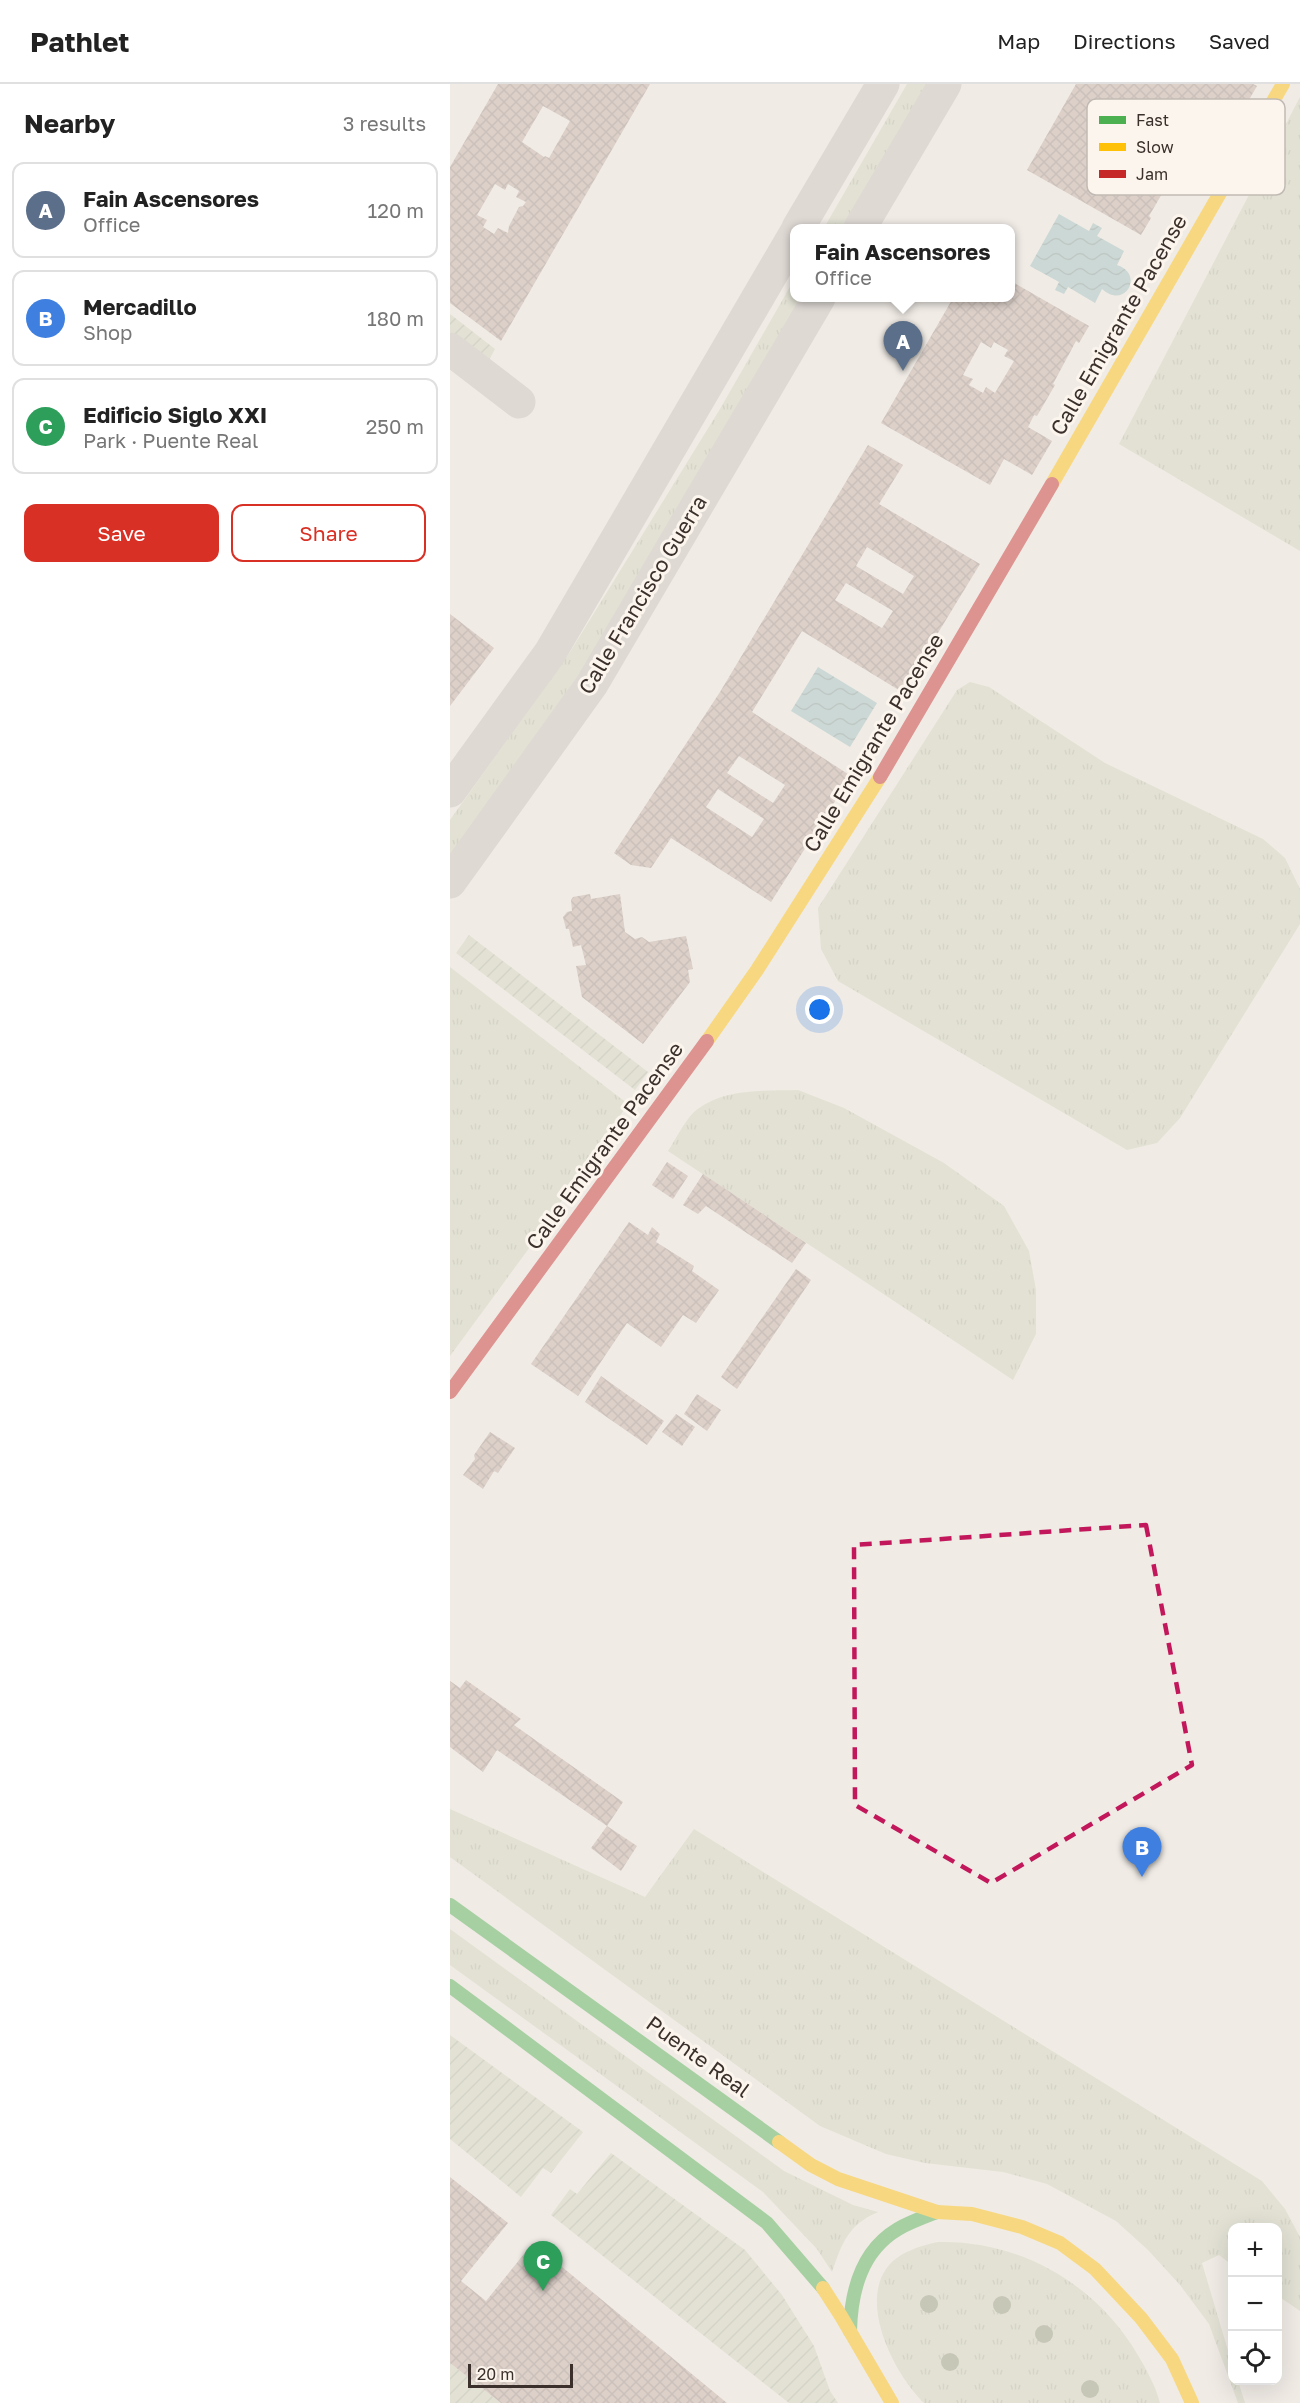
<!DOCTYPE html>
<meta charset="utf-8">
<style>
:root{--surface:#fff;--page:#f2f2f2;--text:#222;--muted:#767676;--line:#e0e0e0;--accent:#d93025}
body{margin:0;font-family:"Golos Text",sans-serif;background:var(--page);color:var(--text)}
.controls{position:absolute;right:18px;bottom:18px;display:grid;overflow:hidden;border-radius:12px;box-shadow:0 6px 24px #0002}
.controls button{width:54px;height:54px;display:grid;place-items:center;padding:0;border:0;border-bottom:2px solid var(--line);background:var(--surface);color:var(--text);font:30px sans-serif}
.scale{position:absolute;left:18px;bottom:15px;width:105px;box-sizing:border-box;padding-left:6px;border:3px solid #3b302b;border-top:0;font-size:16px;line-height:21px;white-space:nowrap;color:#3b302b;-webkit-text-stroke:4px #fbf5ee;paint-order:stroke}
.you{position:absolute;left:370px;top:926px;width:21px;height:21px;margin:-15px;border:4px solid #fff;border-radius:50%;background:#1a73e8;box-shadow:0 0 0 9px #1a73e833}
.badge{display:grid;place-items:center;width:39px;height:39px;border-radius:50%;background:var(--accent);color:#fff;font-size:20px;font-weight:700}
.pin{position:absolute;translate:-50% -50px;filter:drop-shadow(0 2px 3px #0008)}
.pin::after{content:'';position:absolute;top:32px;width:21px;height:18px;background:inherit;clip-path:polygon(0 0,100% 0,50% 100%)}
.popup{position:absolute;left:340px;top:140px;width:225px;height:78px;box-sizing:border-box;display:grid;place-content:center;border-radius:12px;background:var(--surface);filter:drop-shadow(0 2px 4px #0005);font-size:20px;white-space:nowrap;color:var(--muted)}
.popup b{font-size:22px;color:var(--text)}
.popup::after{content:'';position:absolute;left:50%;top:100%;margin-left:-12px;border:12px solid transparent;border-top-color:var(--surface)}
.list{margin:0;padding:0;list-style:none}
h2{display:flex;justify-content:space-between;align-items:center;height:78px;margin:0;padding:0 24px;font-size:26px}
h2 small{font-size:20px;font-weight:400;color:var(--muted)}
.list li{display:grid;grid-template-columns:39px 1fr auto;gap:18px;align-items:center;box-sizing:border-box;height:96px;margin:0 12px 12px;padding:0 12px;border:2px solid var(--line);border-radius:12px}
.list b{display:block;font-size:22px;white-space:nowrap}
.list p{margin:0;font-size:20px;white-space:nowrap;color:var(--muted)}
.list em{font-size:20px;font-style:normal;color:var(--muted)}
.actions{display:flex;gap:12px;padding:18px 24px}
.actions a{flex:1;padding:14px 0;border:2px solid var(--accent);border-radius:12px;text-align:center;font-size:21px;color:var(--accent)}
.actions .main{background:var(--accent);color:#fff}
.icon{flex:none;width:33px;height:33px;fill:none;stroke:currentColor;stroke-width:2;stroke-linecap:round;stroke-linejoin:round}
.map{position:relative;flex:none;width:850px;height:2319px;overflow:hidden}
header{display:flex;align-items:center;gap:36px;box-sizing:border-box;height:84px;padding:0 30px;background:var(--surface);border-bottom:2px solid var(--line)}
header strong{font-size:28px}
nav{display:flex;gap:33px;margin-inline-start:auto;font-size:21px}
main{display:flex}
aside{flex:1;background:var(--surface)}
.map>svg:first-child{display:block}
.grass{fill:url(#grass-tufts)}
.garden{fill:url(#garden-furrows)}
.water{fill:url(#water-waves)}
.building{fill:url(#building-cross-hatch);fill-rule:evenodd}
.lines{fill:none;stroke-linecap:round;stroke-linejoin:round}
.street{stroke:#c9c3be;stroke-width:33}
.fast{stroke:#4caf50;stroke-width:14}
.slow{stroke:#ffc107;stroke-width:14}
.jam{stroke:#c62828;stroke-width:14}
.tree{fill:#959b80}
.marked{fill:none;stroke:#c2185b;stroke-width:4.5;stroke-dasharray:12 8;stroke-linejoin:round}
.labels{text-anchor:middle;stroke-width:6;stroke-linejoin:round;paint-order:stroke}
.street-label{font-size:21px;fill:#3b302b;stroke:#fbf5ee}
.key{fill:#fbf5ee;stroke:#c1bab4;stroke-width:1.5}
.key-label{font-size:16px;fill:#3b302b}
</style>
<header>
<strong>Pathlet</strong>
<nav><a>Map</a><a>Directions</a><a>Saved</a></nav>
</header>
<main>
<aside>
<h2>Nearby<small>3 results</small></h2>
<ul class="list">
<li><span class="badge" style="background:#5c6f8a">A</span><div><b>Fain Ascensores</b><p>Office</p></div><em>120 m</em></li>
<li><span class="badge" style="background:#3f7fe0">B</span><div><b>Mercadillo</b><p>Shop</p></div><em>180 m</em></li>
<li><span class="badge" style="background:#2e9e5b">C</span><div><b>Edificio Siglo XXI</b><p>Park · Puente Real</p></div><em>250 m</em></li>
</ul>
<div class="actions"><a class="main">Save</a><a>Share</a></div>
</aside>
<div class="map">
<svg width="850" height="2319" viewBox="0 0 850 2319">
<defs>
<pattern id="grass-tufts" width="24" height="20" patternUnits="userSpaceOnUse" patternTransform="scale(1.5)"><rect width="24" height="20" fill="#d1d6bf"/><path d="M3 7l-1-3M5 7V3M7 7l1-3M15 17l-1-3M17 17v-4M19 17l1-3" fill="none" stroke="#b4b8a4"/></pattern>
<pattern id="garden-furrows" width="10" height="10" patternUnits="userSpaceOnUse" patternTransform="scale(1.5)"><rect width="10" height="10" fill="#d1d6bf"/><path d="M-1 1l2-2M0 10L10 0M9 11l2-2" fill="none" stroke="#b4b8a4"/></pattern>
<pattern id="water-waves" width="16" height="10" patternUnits="userSpaceOnUse" patternTransform="scale(1.5)"><rect width="16" height="10" fill="#a1c2c1"/><path d="M0 5q4-4 8 0t8 0" fill="none" stroke="#849e9d"/></pattern>
<pattern id="building-cross-hatch" width="8" height="8" patternUnits="userSpaceOnUse" patternTransform="scale(1.5)"><rect width="8" height="8" fill="#c3afa7"/><path d="M0 0l8 8M0 8l8-8" fill="none" stroke="#a08f88"/></pattern>
</defs>
<rect width="100%" height="100%" fill="#f0ebe5"/>
<g class="grass">
<path d="M457,0H478L396,144H374Z"/>
<path d="M850,13V467L669,360Z"/>
<path d="M345,194V214H356L137,579L0,772V736L120,568L270,325Z"/>
<path d="M520,598L539,603L655,679L813,755L835,774L850,805V840L730,1034L707,1059L677,1066L388,897L371,865L368,824L507,606Z"/>
<path d="M0,883L178,1020L77,1167L0,1272Z"/>
<path d="M348,1006L394,1024L494,1079L554,1122L579,1167L586,1206V1250L563,1296L218,1067C226,1055 234,1038 244,1028C272,1004 313,1007 348,1006Z"/>
<path d="M0,1725L195,1813L244,1745L812,2097L835,2125L850,2153V2227L828,2212V2144H782V2181L769,2171L752,2179L782,2280V2296L788,2297L795,2319H788L759,2240L730,2201L698,2166L666,2137L597,2100L553,2088L475,2079L436,2070L370,2042L0,1773Z"/>
<path d="M0,1845L334,2087L403,2121L428,2128C398,2141 392,2159 382,2188L367,2165L313,2108L0,1881Z"/>
<path d="M488,2158C571,2156 648,2201 689,2273C697,2287 706,2303 710,2319H474C445,2291 410,2223 436,2185C448,2168 470,2162 488,2158Z"/>
</g>
<g class="garden">
<path d="M0,230L45,265L38,278L0,248Z"/>
<path d="M19,851L198,988L185,1006L6,869Z"/>
<path d="M0,1951L133,2048L101,2089L93,2084L71,2113L0,2055Z"/>
<path d="M161,2069L295,2166L332,2211L364,2262L380,2307L388,2319H339L101,2131L120,2105L127,2110Z"/>
<path d="M0,2279L51,2319H0Z"/>
</g>
<g class="water">
<path d="M609,130L639,147L643,139L652,144L647,152L674,167L667,181C695,190 675,226 652,205L645,219L618,203L614,210L605,206L609,198L580,182Z"/>
<path d="M368,583L427,619L400,663L341,627Z"/>
</g>
<g class="building">
<path d="M48,0H200L51,257L0,219V83ZM93,22L120,37L99,74L95,72L94,73L72,58ZM45,100L55,106L58,100L69,107L66,113L76,118L73,122L69,123L59,142L58,149L48,144L44,150L33,143L37,136L27,131Z"/>
<path d="M626,0H803L807,2L772,62L747,48L741,60L743,61L725,91H723L699,132L701,134L691,151L577,86ZM670,18L679,24L682,18L696,26L692,32L701,36L683,69L674,63L671,68L657,61L661,55L651,50Z"/>
<path d="M561,197L639,242L629,259L626,257L603,300L605,301L587,332L584,331L578,343L602,357L582,391L554,375L540,401L431,339L503,214H561ZM531,258L541,264L544,258L558,266L554,272L564,277L545,309L536,303L533,309L519,301L523,295L513,291Z"/>
<path d="M418,361L453,381L429,420L530,480L452,608L352,547L302,628L401,692L321,818L221,754L201,784L181,781L164,769L270,608ZM417,463L464,492L453,510L406,482ZM396,499L443,527L432,544L385,516ZM289,672L335,701L323,719L277,689ZM268,705L314,735L302,753L256,723Z"/>
<path d="M0,530L44,564L0,622Z"/>
<path d="M140,810L141,815L170,810L175,848L185,855L192,853L199,858L236,852L243,885L238,886L240,898L193,960L132,913L126,882L136,881L131,861L123,863L119,845H116L113,833L117,828L122,827L121,816L123,813Z"/>
<path d="M217,1078L238,1092L223,1115L202,1101Z"/>
<path d="M253,1090L356,1159L342,1179L256,1122L248,1130L233,1121Z"/>
<path d="M179,1138L198,1151L202,1143L210,1150L206,1158L244,1182L242,1187L269,1206L246,1239L233,1231L211,1263L177,1239L128,1312L81,1280Z"/>
<path d="M346,1185L361,1196L287,1305L271,1293Z"/>
<path d="M151,1292L214,1337L197,1361L135,1318Z"/>
<path d="M247,1310L271,1326L257,1347L234,1330Z"/>
<path d="M226,1330L245,1343L232,1362L212,1348Z"/>
<path d="M40,1348L65,1364L48,1389L44,1387L33,1405L13,1391L25,1375L24,1371Z"/>
<path d="M16,1596L71,1635L64,1641L173,1718L157,1742L47,1666L33,1688L0,1663V1597L10,1604Z"/>
<path d="M157,1742L187,1762L171,1787L141,1764Z"/>
<path d="M0,2093L58,2139L11,2197L36,2217L83,2159L277,2319H51L0,2279Z"/>
</g>
<g class="lines">
<g class="street">
<path d="M348,144L433,0"/>
<path d="M410,144L495,0"/>
<path d="M0,265L69,318"/>
<path d="M0,707L100,569L345,150"/>
<path d="M0,798L142,600L369,214"/>
</g>
<g class="fast">
<path d="M0,1821L329,2058"/>
<path d="M0,1902L317,2139L373,2204"/>
<path d="M400,2247C401,2207 411,2167 448,2145C460,2138 474,2133 487,2128"/>
</g>
<g class="slow">
<path d="M602,400L833,0"/>
<path d="M257,957L307,886L430,693"/>
<path d="M329,2058L361,2081L388,2095L487,2128L522,2130L572,2143L610,2159L645,2185L691,2234L722,2275L742,2319"/>
<path d="M373,2204L391,2232L442,2319"/>
</g>
<g class="jam">
<path d="M430,693L602,400"/>
<path d="M0,1308L257,957"/>
</g>
</g>
<g class="tree">
<circle cx="479" cy="2220" r="9"/>
<circle cx="552" cy="2221" r="9"/>
<circle cx="594" cy="2250" r="9"/>
<circle cx="500" cy="2278" r="9"/>
<circle cx="640" cy="2305" r="9"/>
</g>
<path d="M0 0H850V2319H0ZM696,1441L742,1681L541,1799L405,1721L404,1461Z" fill="#f0ebe5" fill-opacity=".55" fill-rule="evenodd"/>
<path class="marked" d="M696,1441L742,1681L541,1799L405,1721L404,1461Z"/>
<g class="labels">
<g class="street-label">
<text transform="translate(669 241) rotate(-60)" y="7">Calle Emigrante Pacense</text>
<text transform="translate(193 511) rotate(-59)" y="7">Calle Francisco Guerra</text>
<text transform="translate(424 659) rotate(-59)" y="7">Calle Emigrante Pacense</text>
<text transform="translate(155 1062) rotate(-54)" y="7">Calle Emigrante Pacense</text>
<text transform="translate(248 1973) rotate(36)" y="7">Puente Real</text>
</g>
</g>
<rect x="637" y="15" width="198" height="96" rx="9" class="key"/>
<rect x="649" y="32" width="27" height="8" fill="#4caf50"/>
<rect x="649" y="59" width="27" height="8" fill="#ffc107"/>
<rect x="649" y="86" width="27" height="8" fill="#c62828"/>
<g class="key-label">
<text x="686" y="42">Fast</text>
<text x="686" y="69">Slow</text>
<text x="686" y="96">Jam</text>
</g>
</svg>
<div class="controls">
<button>+</button>
<button>−</button>
<button><svg class="icon" aria-label="locate" viewBox="0 0 24 24"><circle cx="12" cy="12" r="6"/><path d="M12 2v4M12 18v4M2 12h4M18 12h4"/></svg></button>
</div>
<div class="scale">20 m</div>
<div class="you"></div>
<div class="pin badge" style="left:453px;top:287px;background:#5c6f8a">A</div>
<div class="popup"><b>Fain Ascensores</b>Office</div>
<div class="pin badge" style="left:692px;top:1793px;background:#3f7fe0">B</div>
<div class="pin badge" style="left:93px;top:2207px;background:#2e9e5b">C</div>
</div>
</main>
